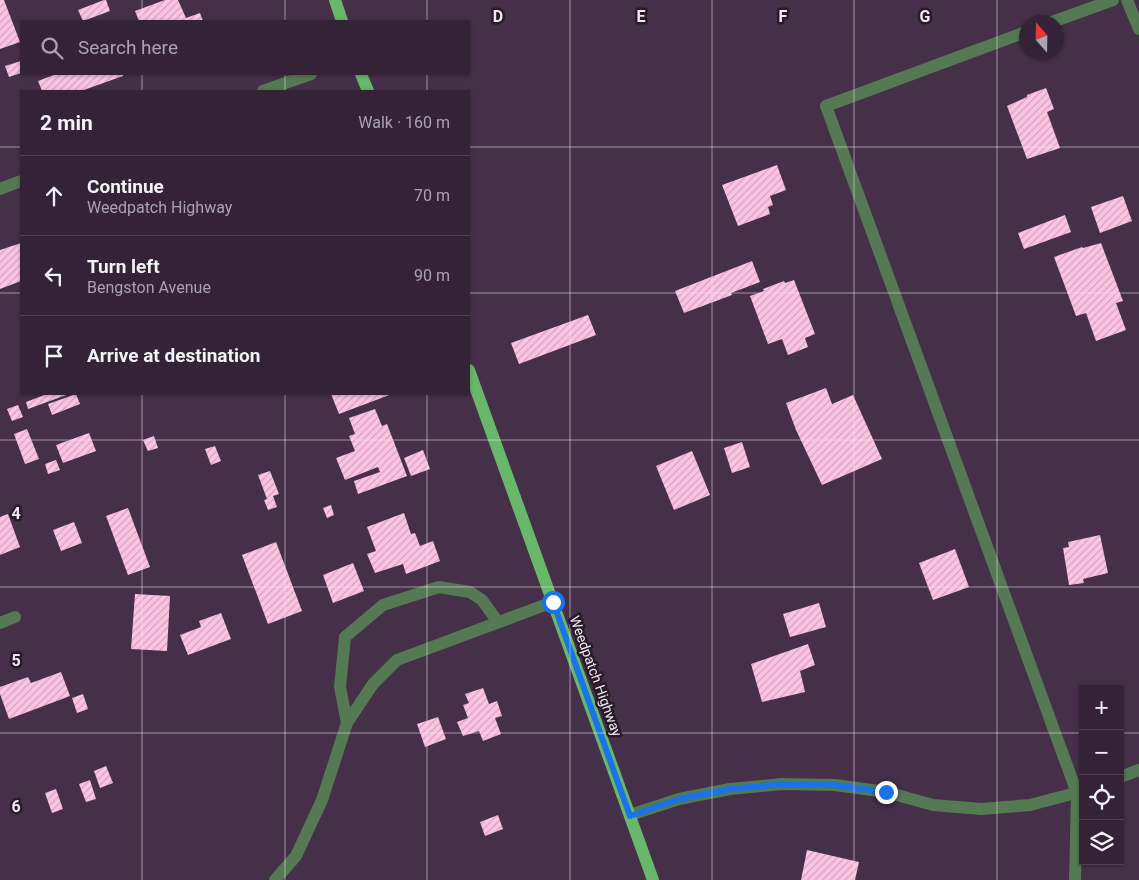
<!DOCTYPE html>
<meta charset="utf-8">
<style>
:root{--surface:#342336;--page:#3f2f42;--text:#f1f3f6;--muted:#a9a4ad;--line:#4e4051}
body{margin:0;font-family:Roboto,sans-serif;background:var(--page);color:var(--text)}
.controls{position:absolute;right:15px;bottom:15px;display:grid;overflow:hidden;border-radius:0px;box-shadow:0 1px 4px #0004}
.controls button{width:45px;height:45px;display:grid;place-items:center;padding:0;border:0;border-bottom:1px solid var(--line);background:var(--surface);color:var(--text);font:25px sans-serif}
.compass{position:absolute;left:1019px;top:15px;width:45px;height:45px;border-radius:50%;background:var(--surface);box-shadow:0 1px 4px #0004;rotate:340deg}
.stop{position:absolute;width:15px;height:15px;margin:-11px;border:4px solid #1a73e8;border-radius:50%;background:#fff}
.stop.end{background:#1a73e8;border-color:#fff;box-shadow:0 1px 5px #0008}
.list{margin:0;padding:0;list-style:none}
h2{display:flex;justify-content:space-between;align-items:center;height:65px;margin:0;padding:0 20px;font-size:21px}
h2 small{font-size:16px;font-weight:400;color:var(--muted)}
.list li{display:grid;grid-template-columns:32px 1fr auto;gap:15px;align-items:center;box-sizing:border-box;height:80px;padding:0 20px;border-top:1px solid var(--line)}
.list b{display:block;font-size:19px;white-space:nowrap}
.list p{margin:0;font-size:16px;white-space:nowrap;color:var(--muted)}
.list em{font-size:16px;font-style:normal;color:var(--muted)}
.icon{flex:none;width:28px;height:28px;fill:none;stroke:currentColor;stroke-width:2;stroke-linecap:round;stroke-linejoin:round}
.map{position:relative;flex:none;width:1139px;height:880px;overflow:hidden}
.search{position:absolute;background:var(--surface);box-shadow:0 1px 4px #0004;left:20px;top:20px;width:450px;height:55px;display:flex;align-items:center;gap:12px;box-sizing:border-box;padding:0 18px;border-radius:0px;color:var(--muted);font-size:19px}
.panel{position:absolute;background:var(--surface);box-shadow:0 1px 4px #0004;left:20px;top:90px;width:450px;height:305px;border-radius:0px}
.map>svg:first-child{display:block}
.building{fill:url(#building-hatch)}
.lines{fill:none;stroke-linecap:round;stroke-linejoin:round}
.minor{stroke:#547953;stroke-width:12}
.major{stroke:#68b76a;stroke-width:12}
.route{stroke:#1a73e8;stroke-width:6}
.grid{fill:none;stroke:#f5e6f6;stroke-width:1;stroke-opacity:0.55}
.labels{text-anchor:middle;stroke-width:5;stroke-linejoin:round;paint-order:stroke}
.street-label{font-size:14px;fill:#f5e6f6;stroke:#261b27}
.grid-label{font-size:16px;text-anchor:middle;font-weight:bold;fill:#f5e6f6;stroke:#261b27;stroke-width:5;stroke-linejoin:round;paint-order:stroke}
</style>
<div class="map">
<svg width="1139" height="880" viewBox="0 0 1139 880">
<defs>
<pattern id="building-hatch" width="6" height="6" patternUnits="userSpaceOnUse" patternTransform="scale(1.25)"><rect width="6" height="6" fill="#fdc3e3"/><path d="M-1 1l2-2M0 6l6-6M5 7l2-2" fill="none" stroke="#d0a4bd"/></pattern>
</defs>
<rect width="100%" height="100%" fill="#462f48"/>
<g class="building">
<path d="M0,0H4L20,42L0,49Z"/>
<path d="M104,0H106L110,11L83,21L78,10Z"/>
<path d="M165,0H178L186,18L200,13L203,21H139L135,11Z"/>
<path d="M21,61V73L9,77L5,66Z"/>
<path d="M56,74H123V76L81,91H42L38,81Z"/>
<path d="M1046,88L1054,109L1047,112L1060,148L1027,159L1007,106L1027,97V95Z"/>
<path d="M777,165L786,190L770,196L773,205L768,207L770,214L738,226L722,185Z"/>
<path d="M1123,196L1132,221L1100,233L1091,207Z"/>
<path d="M1065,215L1071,232L1024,249L1018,233Z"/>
<path d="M21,243V281L0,289V250Z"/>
<path d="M1101,243L1123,301L1116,303L1126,330L1096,341L1086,313L1076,316L1054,257L1082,247L1083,248Z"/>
<path d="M752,261L760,282L731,293L732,295L684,313L675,291Z"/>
<path d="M794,280L815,334L805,338L808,347L788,355L782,339L768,344L750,296L764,291L763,289L784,281L785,283Z"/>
<path d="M588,315L596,335L519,364L511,343Z"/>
<path d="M826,388L832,404L853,395L882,459L822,485L796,430L786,403Z"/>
<path d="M47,394H69L28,409L26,402Z"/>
<path d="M76,394L80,404L52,415L48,404Z"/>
<path d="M331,394H392L339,414Z"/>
<path d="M18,405L23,417L12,421L7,409Z"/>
<path d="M375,409L382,426L387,424L407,476L358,494L354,481L380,472L378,467L345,480L336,458L355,451L349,436L355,434L349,418Z"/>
<path d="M27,429L39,459L25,464L14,434Z"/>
<path d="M89,433L96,451L63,463L56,445Z"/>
<path d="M154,436L158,448L148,451L143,440Z"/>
<path d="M742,442L750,467L732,473L724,448Z"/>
<path d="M215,446L221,461L211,465L205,449Z"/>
<path d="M423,450L430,469L411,476L404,458Z"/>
<path d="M692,451L710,495L674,510L656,466Z"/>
<path d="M56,460L60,470L48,474L45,464Z"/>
<path d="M270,471L279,494L273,496L277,507L268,510L264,500L267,499L258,475Z"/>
<path d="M331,505L334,515L327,518L323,508Z"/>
<path d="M128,508L150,567L128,575L106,516Z"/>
<path d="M404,513L411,534L415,533L420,546L433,541L440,561L406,574L403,564L375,573L367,554L376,551L367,527Z"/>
<path d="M8,514L20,547L0,555V517Z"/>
<path d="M74,522L82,543L61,551L53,530Z"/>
<path d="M1100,535L1108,573L1083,579L1084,583L1069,585L1063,548L1069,547L1068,542Z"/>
<path d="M276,542L302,611L268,624L242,555Z"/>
<path d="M955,549L969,587L933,600L919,563Z"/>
<path d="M353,563L364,591L333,603L323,575Z"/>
<path d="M135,594L170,596L167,651L131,649Z"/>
<path d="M819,603L826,627L790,637L783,614Z"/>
<path d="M221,613L231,639L188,655L180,635L201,627L199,621Z"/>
<path d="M808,644L815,665L800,671L805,692L762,702L751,664Z"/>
<path d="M61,672L70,696L9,719L0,694V687L28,677L31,683Z"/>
<path d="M483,688L489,704L497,701L502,716L495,718L501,734L483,741L479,731L463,736L457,722L468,718L463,705L469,703L465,694Z"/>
<path d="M83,694L88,709L77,713L72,698Z"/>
<path d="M438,717L446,739L425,747L417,724Z"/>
<path d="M106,766L113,783L100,788L94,771Z"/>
<path d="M90,780L96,799L86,802L79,784Z"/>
<path d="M56,789L63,809L52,813L45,793Z"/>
<path d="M498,815L503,829L485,836L480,822Z"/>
<path d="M807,850L859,862L855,880H801Z"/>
</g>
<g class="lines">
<g class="minor">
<path d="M1127,0L1139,29"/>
<path d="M1052,22L1113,0"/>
<path d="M1026,32L826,106L1077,793L1075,880"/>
<path d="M263,91L311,74"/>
<path d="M0,189L21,181"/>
<path d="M0,623L15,617"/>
<path d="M347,723L340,687L345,637L383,605L439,587L470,592L482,600L498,622"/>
<path d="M1120,777L1139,770"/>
<path d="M630,815L679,799L730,789L782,784L835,785L886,792L933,805L981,809L1030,805L1083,791"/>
<path d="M275,880L296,856L322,800L347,723L373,684L397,660L553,602"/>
</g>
<g class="major">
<path d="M335,0L342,21"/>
<path d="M361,74L368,91"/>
<path d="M469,370L653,880"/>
</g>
</g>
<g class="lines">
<path class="route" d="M553,602L630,816L679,799L730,789L782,784L834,785L886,792"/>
</g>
<path class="grid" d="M142,0V21M285,0V21M427,0V21M570,0V880M712,0V880M854,0V880M997,0V880M142,74V91M285,74V91M427,74V91M0,147H21M469,147H1139M0,293H21M469,293H1139M142,394V880M285,394V880M427,394V880M0,440H1139M0,587H1139M0,733H1083M1120,733H1139"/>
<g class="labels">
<g class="street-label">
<text transform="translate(596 676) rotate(70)" y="5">Weedpatch Highway</text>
</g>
</g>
<g class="grid-label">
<text x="498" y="22">D</text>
<text x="641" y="22">E</text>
<text x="783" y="22">F</text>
<text x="925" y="22">G</text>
<text x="16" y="519">4</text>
<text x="16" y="666">5</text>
<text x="16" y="812">6</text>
</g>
</svg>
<div class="controls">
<button>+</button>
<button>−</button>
<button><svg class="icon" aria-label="locate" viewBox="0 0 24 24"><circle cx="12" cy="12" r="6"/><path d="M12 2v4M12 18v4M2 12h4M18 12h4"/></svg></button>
<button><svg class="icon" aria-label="layers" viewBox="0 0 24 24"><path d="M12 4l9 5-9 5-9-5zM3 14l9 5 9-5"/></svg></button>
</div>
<svg class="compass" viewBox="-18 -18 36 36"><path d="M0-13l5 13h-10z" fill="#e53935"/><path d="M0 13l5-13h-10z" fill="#a9a4ad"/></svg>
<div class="stop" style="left:553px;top:602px"></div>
<div class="stop end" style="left:886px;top:792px"></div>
<div class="search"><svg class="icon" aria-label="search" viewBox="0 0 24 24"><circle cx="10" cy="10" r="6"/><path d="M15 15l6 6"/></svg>Search here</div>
<section class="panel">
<h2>2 min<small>Walk · 160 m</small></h2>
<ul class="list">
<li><svg class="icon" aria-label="ahead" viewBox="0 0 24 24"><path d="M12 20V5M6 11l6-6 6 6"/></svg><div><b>Continue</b><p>Weedpatch Highway</p></div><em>70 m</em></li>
<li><svg class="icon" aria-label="left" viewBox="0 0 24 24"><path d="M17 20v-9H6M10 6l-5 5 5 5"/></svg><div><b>Turn left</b><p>Bengston Avenue</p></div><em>90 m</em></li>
<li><svg class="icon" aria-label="arrive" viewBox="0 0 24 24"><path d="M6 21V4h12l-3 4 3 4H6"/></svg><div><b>Arrive at destination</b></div></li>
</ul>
</section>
</div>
